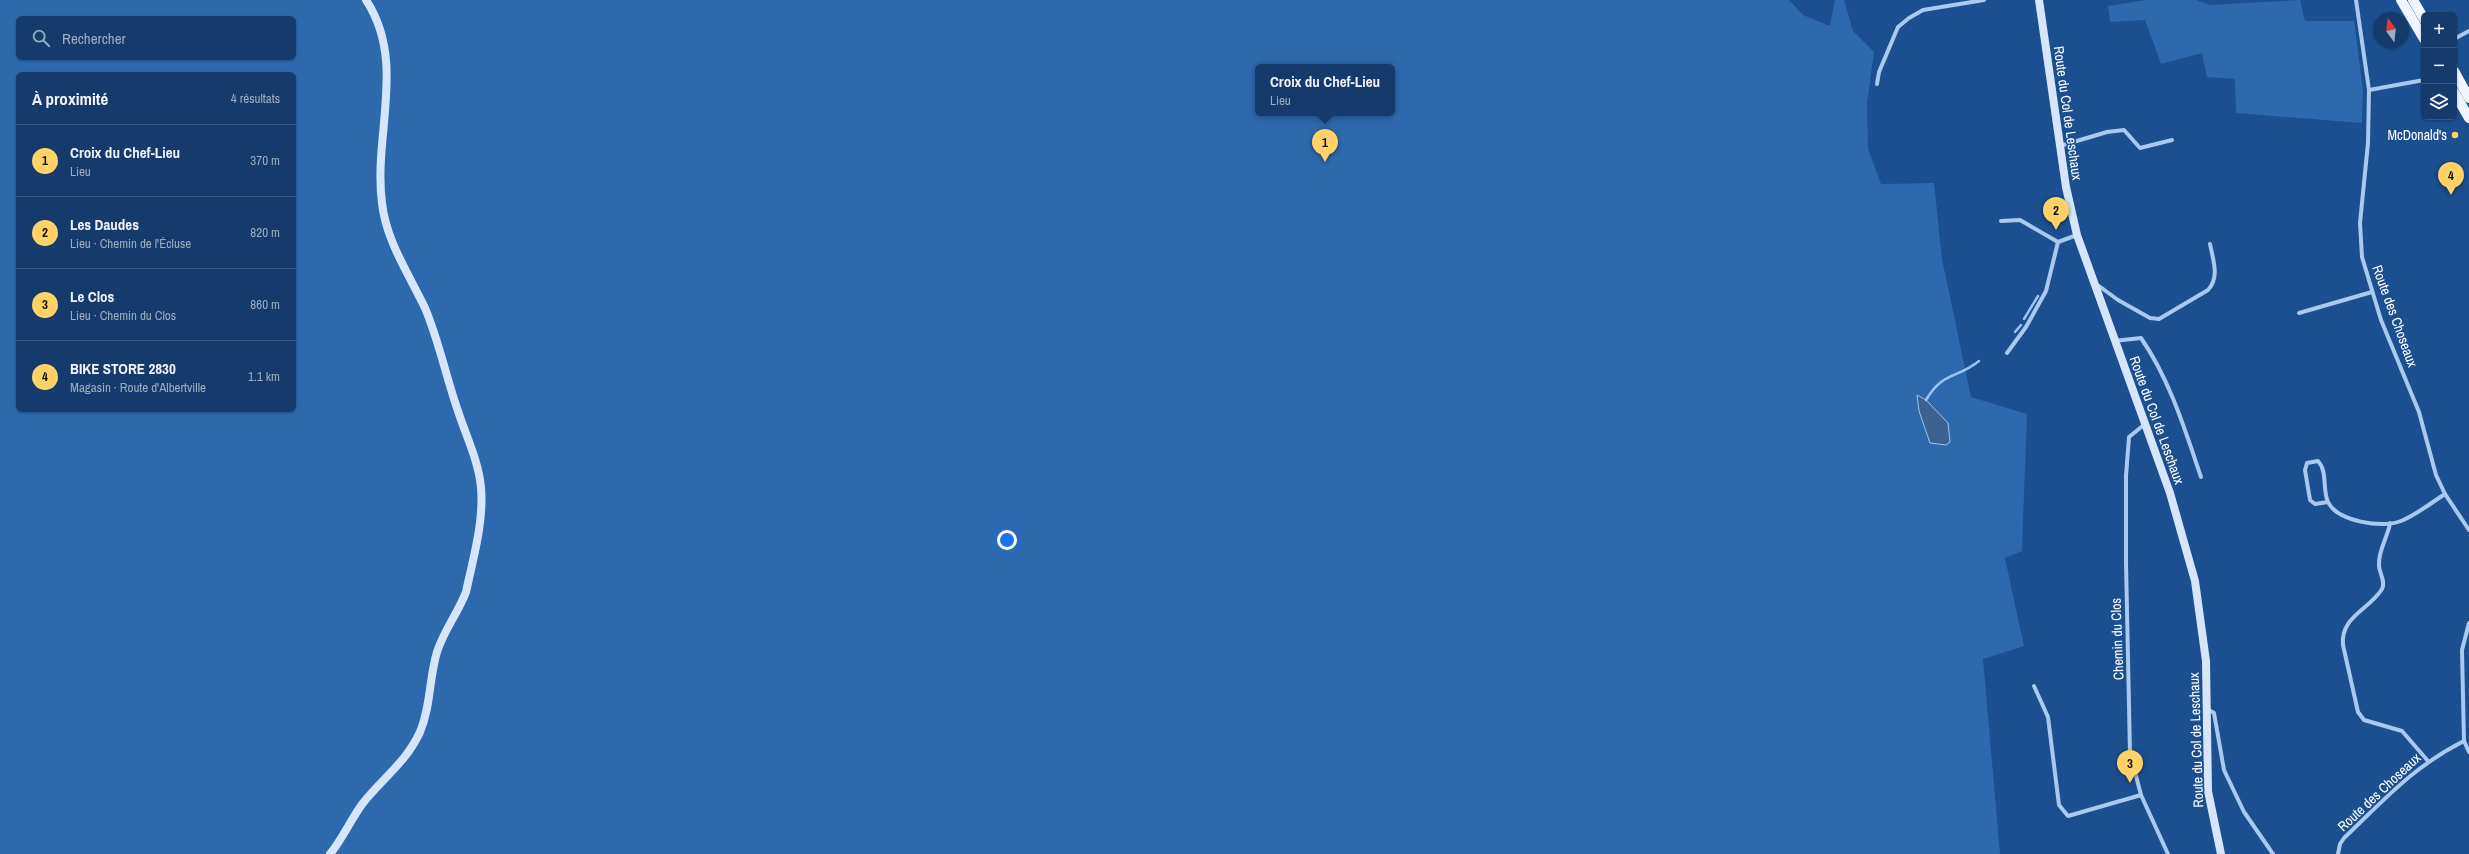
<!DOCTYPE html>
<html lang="fr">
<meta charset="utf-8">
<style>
:root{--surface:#143b6b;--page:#1d4271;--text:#f1f3f6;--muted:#9dadc1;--line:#33557e;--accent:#ffd166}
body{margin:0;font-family:"Archivo Narrow",sans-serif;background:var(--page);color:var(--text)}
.controls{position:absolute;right:12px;top:12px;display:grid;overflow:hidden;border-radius:6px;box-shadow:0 1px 3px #0004}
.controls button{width:36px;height:36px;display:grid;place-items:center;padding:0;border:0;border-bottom:1px solid var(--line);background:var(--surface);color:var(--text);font:20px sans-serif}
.compass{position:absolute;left:2373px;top:12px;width:36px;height:36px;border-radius:50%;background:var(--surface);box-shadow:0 1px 3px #0004;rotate:345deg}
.you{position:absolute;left:1007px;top:540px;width:14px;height:14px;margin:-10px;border:3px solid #fff;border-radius:50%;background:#1a73e8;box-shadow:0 0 0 6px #1a73e833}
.badge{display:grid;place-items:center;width:26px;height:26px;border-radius:50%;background:var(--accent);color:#111;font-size:13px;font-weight:700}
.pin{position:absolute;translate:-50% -33px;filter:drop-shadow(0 1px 2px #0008)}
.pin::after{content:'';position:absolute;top:21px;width:14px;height:12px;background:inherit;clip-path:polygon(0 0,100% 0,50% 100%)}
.popup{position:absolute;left:1255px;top:64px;width:140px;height:52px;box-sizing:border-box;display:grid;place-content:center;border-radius:6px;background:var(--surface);filter:drop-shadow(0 1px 3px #0005);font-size:13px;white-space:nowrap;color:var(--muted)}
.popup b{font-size:15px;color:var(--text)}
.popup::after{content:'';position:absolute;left:50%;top:100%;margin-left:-8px;border:8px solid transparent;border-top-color:var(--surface)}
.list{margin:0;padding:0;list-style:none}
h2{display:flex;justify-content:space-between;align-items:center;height:52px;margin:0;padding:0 16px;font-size:17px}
h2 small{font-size:13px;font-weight:400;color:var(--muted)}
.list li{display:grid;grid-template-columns:26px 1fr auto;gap:12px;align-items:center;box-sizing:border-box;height:72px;padding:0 16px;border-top:1px solid var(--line)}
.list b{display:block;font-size:15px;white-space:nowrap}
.list p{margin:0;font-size:13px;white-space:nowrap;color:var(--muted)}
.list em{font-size:13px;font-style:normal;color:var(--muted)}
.icon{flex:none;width:22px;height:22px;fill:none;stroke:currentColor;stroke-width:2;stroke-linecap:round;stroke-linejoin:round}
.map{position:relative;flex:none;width:2469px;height:854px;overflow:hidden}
.search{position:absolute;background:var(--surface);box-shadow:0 1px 3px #0004;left:16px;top:16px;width:280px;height:44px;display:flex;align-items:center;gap:10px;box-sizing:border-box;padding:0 14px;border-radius:6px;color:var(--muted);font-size:15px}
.panel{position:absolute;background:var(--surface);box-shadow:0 1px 3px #0004;left:16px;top:72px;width:280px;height:340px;border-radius:6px}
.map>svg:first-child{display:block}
.green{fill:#2e69ad;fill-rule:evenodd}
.water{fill:#3c6290;stroke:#9cc4f0}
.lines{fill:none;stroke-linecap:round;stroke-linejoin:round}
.stream{stroke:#9cc4f0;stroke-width:2.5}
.street{stroke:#a9c9ee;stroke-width:4}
.secondary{stroke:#d6e6fa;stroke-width:8}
.primary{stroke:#f0f6ff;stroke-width:10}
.poi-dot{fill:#ffd166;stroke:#1b4f8f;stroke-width:1.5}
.labels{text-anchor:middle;stroke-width:3.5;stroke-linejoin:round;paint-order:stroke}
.street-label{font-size:14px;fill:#fff;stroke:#1b4f8f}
.poi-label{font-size:14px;fill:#fff;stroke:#1b4f8f;text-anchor:end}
</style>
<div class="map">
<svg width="2469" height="854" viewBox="0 0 2469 854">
<rect width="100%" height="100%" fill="#1b4f8f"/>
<g class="green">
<path d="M0,0H1789L1803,15L1830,26L1835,0H1844L1853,31L1874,52L1867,103L1868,149L1881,184L1934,183L1942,259L1971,397L2027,414L2022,551L2005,558L2024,646L1983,659L2000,854H0ZM18,18H294V58H18ZM1258,67H1392V113H1258ZM18,74H294V410H18Z"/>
<path d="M2145,0H2196L2210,5L2300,0L2305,21H2354L2363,90L2362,123L2236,113L2235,79L2207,77L2202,53L2161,64L2145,20L2110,22L2108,6Z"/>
</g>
<path class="water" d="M1917,395L1926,400L1948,423L1950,442L1946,445L1930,443L1919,411Z"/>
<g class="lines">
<g class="stream">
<path d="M2024,319L2038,296"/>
<path d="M2015,332L2021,325"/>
<path d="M1926,400C1943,371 1957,379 1979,361"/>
</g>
<g class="street">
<path d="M2356,0L2369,90L2368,143L2360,223L2362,257L2381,320L2419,412L2436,475L2445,494L2469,530"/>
<path d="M2454,39L2469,31"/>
<path d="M1877,84L1879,72L1898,27L1909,18L1923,10L1984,0"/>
<path d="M2369,90L2424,80"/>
<path d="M2060,146L2107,132L2124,130L2140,148L2172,140"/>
<path d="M2001,221L2020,220L2058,242"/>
<path d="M2095,286H2099L2118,300L2150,318L2159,319L2208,290C2220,277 2213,260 2210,244"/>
<path d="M2299,313L2372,292"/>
<path d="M2114,341L2141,338C2170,380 2185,430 2201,477"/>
<path d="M2007,353L2026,327L2046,291L2058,242L2077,235"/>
<path d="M2145,424L2129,437L2126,476V563L2130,753L2141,795L2168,854"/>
<path d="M2328,502L2315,504L2310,500L2305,470L2307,463L2318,461C2328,472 2322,489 2328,502C2337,521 2382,529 2401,521C2416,515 2431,503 2445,494"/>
<path d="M2390,523C2388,537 2378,550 2379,565C2379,573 2386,581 2382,589C2369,610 2340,617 2343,645L2358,712L2364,720L2402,731L2428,761"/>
<path d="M2034,686L2048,717L2059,805L2068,816L2141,795"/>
<path d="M2207,709L2214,713L2224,770L2244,812L2273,854"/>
<path d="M2464,741L2469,752"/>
<path d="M2338,854L2340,844L2344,838C2384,800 2414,766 2464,741L2462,650L2469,623"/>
</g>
<g class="secondary">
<path d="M2039,0L2066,187L2077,235L2170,493L2195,581L2206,661L2208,791L2221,854"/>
<path d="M330,854C343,838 351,819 363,803C382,779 407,761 420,732C431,706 429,678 437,652C444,630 458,613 466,592C473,559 484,522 481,488C479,462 466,436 458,411C446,377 439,341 425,308C409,274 386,241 382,203C373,135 407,62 366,0"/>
</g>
<g class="primary">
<path d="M2401,0L2424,39"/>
<path d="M2413,0L2424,19"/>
<path d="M2454,71L2469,98"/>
<path d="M2454,92L2469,118"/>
</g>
</g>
<circle class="poi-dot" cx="2455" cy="135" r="4"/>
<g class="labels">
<g class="street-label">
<text transform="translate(2068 113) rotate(82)" y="5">Route du Col de Leschaux</text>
<text transform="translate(2395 316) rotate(70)" y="5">Route des Choseaux</text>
<text transform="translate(2157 420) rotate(70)" y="5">Route du Col de Leschaux</text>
<text transform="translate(2117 639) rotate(-92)" y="5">Chemin du Clos</text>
<text transform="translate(2196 740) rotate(-92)" y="5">Route du Col de Leschaux</text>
<text transform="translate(2379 792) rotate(-43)" y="5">Route des Choseaux</text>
</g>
<g class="poi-label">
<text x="2447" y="140">McDonald's</text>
</g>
</g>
</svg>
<div class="controls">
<button>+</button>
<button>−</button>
<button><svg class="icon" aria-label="layers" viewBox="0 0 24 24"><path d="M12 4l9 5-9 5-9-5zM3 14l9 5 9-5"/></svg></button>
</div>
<svg class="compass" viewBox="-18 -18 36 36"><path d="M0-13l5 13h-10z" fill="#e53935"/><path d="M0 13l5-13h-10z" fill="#9dadc1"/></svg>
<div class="you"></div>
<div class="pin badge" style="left:1325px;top:162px">1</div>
<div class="popup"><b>Croix du Chef-Lieu</b>Lieu</div>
<div class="pin badge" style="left:2056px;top:230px">2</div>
<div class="pin badge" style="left:2130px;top:783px">3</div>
<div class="pin badge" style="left:2451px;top:195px">4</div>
<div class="search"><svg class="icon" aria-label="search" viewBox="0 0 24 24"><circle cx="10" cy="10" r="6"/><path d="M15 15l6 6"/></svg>Rechercher</div>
<section class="panel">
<h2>À proximité<small>4 résultats</small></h2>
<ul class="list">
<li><span class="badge">1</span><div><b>Croix du Chef-Lieu</b><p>Lieu</p></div><em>370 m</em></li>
<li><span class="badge">2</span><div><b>Les Daudes</b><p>Lieu · Chemin de l'Écluse</p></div><em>820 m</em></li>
<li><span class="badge">3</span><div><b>Le Clos</b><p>Lieu · Chemin du Clos</p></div><em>860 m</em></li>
<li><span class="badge">4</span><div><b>BIKE STORE 2830</b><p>Magasin · Route d'Albertville</p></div><em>1.1 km</em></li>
</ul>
</section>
</div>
